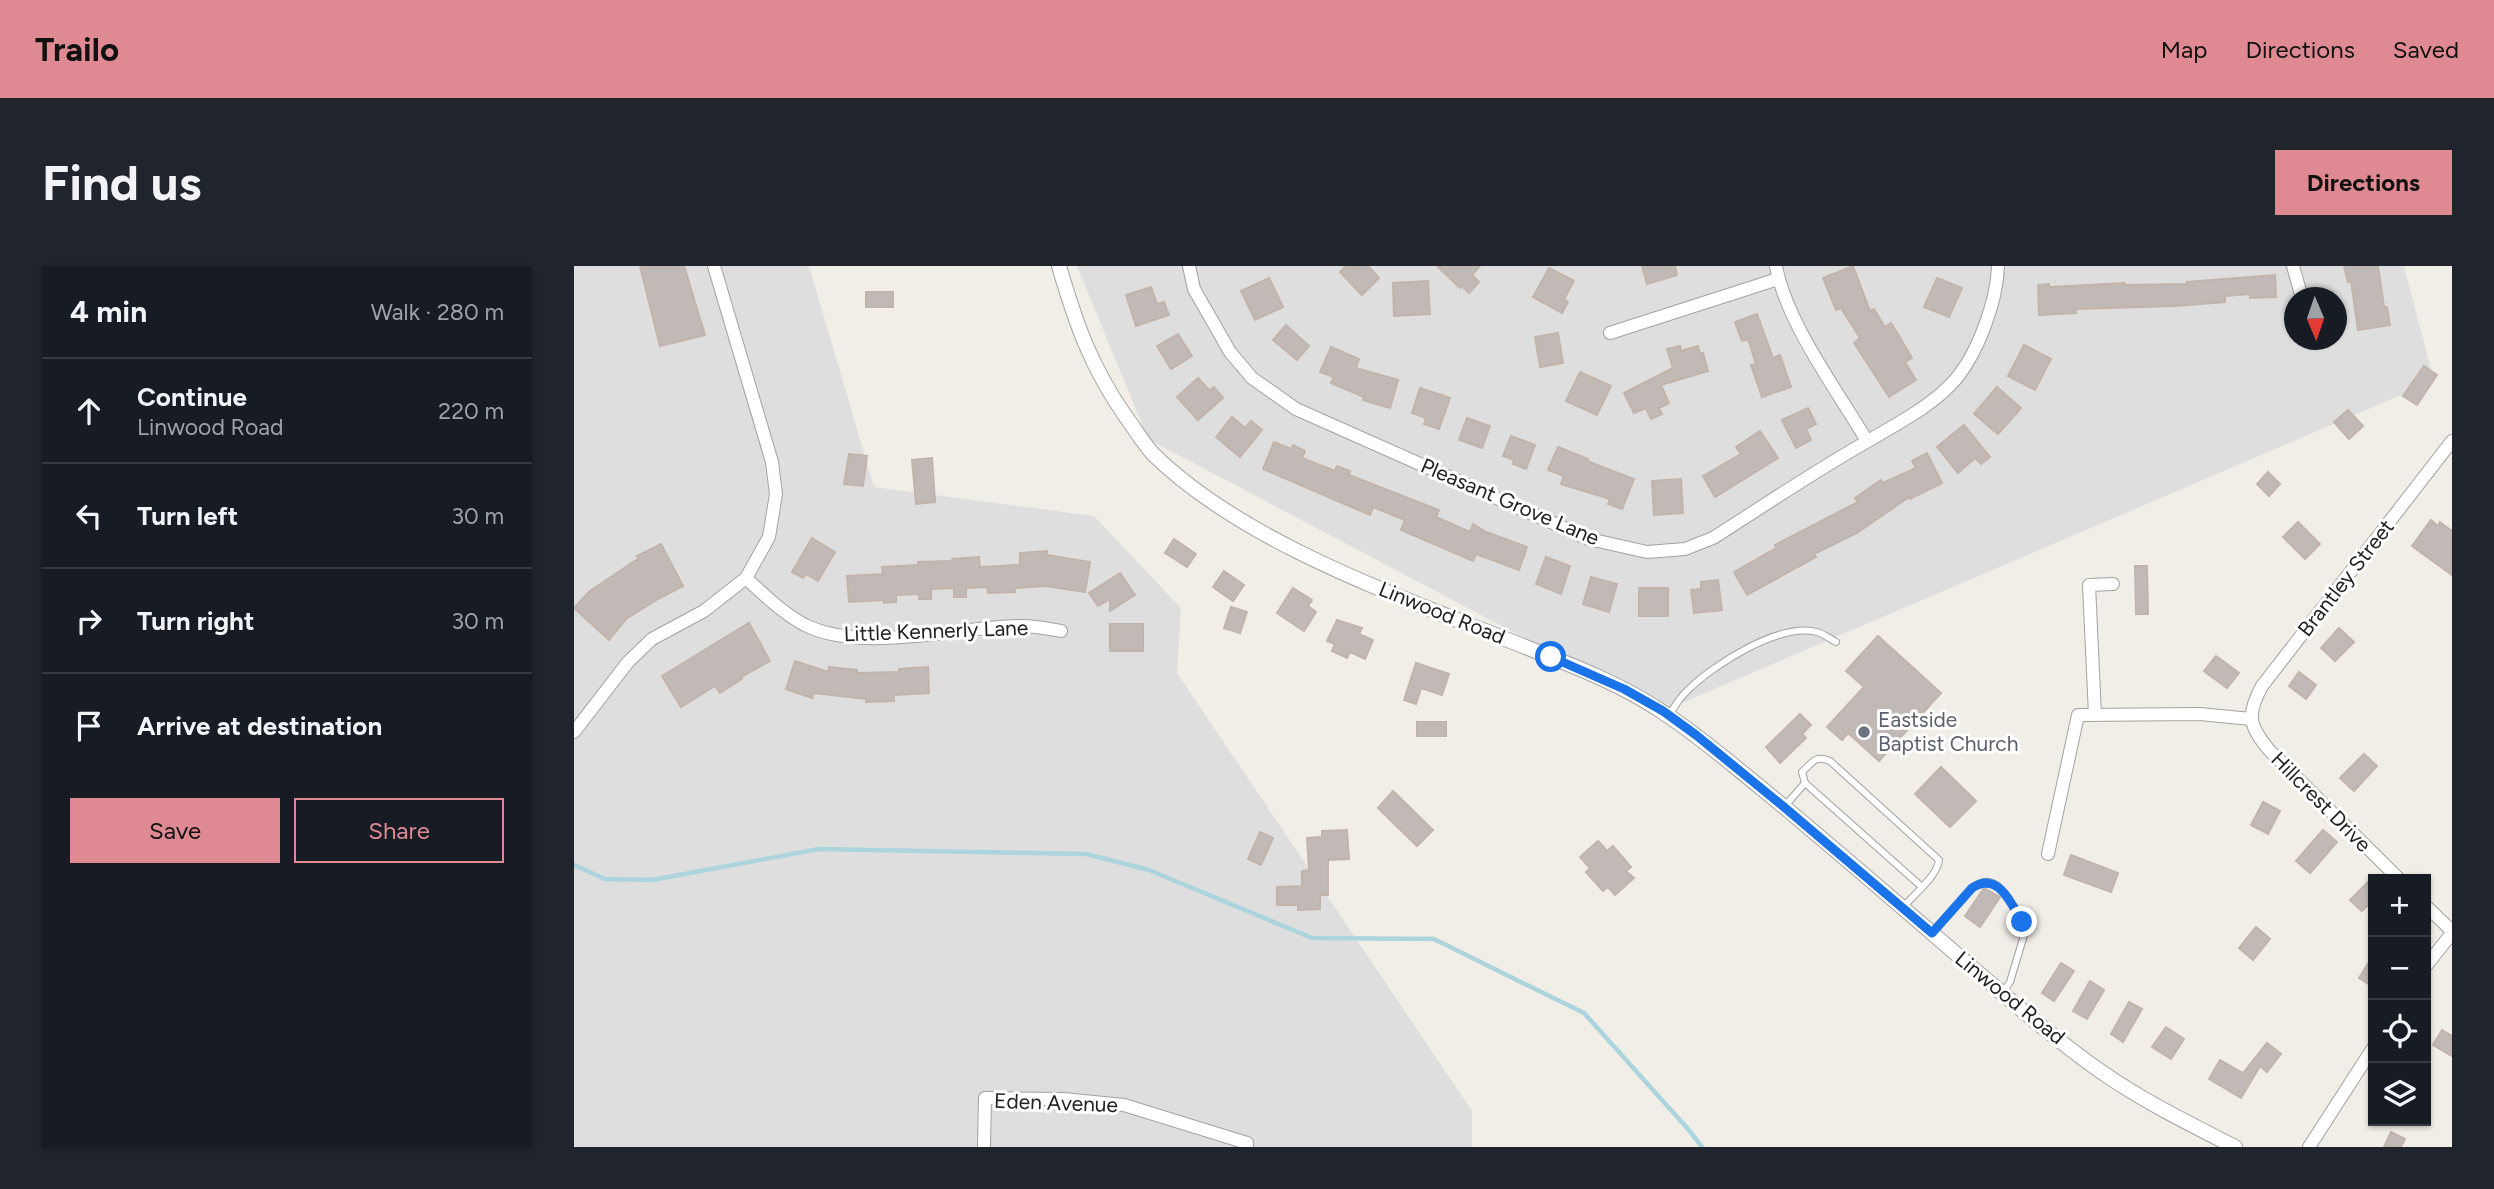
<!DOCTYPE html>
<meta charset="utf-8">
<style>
:root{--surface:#171b24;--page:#20242c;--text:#f1f3f6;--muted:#9ea1a6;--line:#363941;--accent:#df8a92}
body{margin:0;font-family:Figtree,sans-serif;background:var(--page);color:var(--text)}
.controls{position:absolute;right:21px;bottom:21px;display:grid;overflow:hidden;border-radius:0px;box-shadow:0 2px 5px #0004}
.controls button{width:63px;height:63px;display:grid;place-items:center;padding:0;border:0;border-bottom:2px solid var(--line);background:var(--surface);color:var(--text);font:35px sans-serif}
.compass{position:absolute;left:1710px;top:21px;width:63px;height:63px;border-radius:50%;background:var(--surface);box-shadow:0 2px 5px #0004;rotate:178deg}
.stop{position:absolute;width:21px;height:21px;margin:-16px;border:5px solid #1a73e8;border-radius:50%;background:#fff}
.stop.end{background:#1a73e8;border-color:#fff;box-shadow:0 2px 7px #0008}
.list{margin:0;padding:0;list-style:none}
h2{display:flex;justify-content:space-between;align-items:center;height:91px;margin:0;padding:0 28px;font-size:30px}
h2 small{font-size:23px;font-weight:400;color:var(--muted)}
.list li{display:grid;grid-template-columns:46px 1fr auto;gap:21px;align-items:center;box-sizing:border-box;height:105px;padding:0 28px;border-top:2px solid var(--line)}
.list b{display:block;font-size:26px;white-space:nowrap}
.list p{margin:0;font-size:23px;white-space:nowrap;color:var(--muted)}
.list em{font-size:23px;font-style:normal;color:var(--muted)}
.actions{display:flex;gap:14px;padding:21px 28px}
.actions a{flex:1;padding:16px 0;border:2px solid var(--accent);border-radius:0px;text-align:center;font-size:24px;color:var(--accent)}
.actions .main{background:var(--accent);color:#111}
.icon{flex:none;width:38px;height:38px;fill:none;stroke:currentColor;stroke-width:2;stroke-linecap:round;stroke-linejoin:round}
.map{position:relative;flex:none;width:1878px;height:881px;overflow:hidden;border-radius:0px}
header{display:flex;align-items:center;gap:42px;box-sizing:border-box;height:98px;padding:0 35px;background:var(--accent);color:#111}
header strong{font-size:33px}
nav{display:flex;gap:38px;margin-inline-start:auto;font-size:24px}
.intro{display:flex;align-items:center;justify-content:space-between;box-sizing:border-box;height:168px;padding:0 42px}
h1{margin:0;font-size:49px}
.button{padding:18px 32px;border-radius:0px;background:var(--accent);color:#111;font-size:24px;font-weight:700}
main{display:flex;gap:42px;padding:0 42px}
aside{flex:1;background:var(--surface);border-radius:0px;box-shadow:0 2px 5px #0004}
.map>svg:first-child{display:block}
.residential{fill:#dfdede;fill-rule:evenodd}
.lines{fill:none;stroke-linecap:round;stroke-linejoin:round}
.stream{stroke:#abd4dc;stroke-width:4.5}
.building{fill:#c1b9b5;stroke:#c2b4ab;stroke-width:2}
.service-casing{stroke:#a2a2a2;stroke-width:8}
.minor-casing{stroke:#a2a2a2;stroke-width:14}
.tertiary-casing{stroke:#a2a2a2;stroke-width:16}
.service{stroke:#fff;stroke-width:6}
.minor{stroke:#fff;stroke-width:12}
.tertiary{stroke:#fff;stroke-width:14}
.route{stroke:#1a73e8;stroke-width:9}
.worship-dot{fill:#6b7280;stroke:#fff;stroke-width:2.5}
.labels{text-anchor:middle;stroke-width:6;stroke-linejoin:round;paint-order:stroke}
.street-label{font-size:21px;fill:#212121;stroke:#fff}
.worship-label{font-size:21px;fill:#5b616d;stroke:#fff;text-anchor:start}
</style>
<header>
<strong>Trailo</strong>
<nav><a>Map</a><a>Directions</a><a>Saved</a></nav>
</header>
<div class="intro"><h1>Find us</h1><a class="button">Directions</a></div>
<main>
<aside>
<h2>4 min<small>Walk · 280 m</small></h2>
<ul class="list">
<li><svg class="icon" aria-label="ahead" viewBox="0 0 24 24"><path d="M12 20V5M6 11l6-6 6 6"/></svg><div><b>Continue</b><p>Linwood Road</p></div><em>220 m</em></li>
<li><svg class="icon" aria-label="left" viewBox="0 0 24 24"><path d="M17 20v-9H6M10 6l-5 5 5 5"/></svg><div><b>Turn left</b></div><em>30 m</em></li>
<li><svg class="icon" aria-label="right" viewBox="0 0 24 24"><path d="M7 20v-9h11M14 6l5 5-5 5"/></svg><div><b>Turn right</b></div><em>30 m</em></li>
<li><svg class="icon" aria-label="arrive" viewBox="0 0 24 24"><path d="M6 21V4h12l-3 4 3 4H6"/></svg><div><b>Arrive at destination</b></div></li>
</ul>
<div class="actions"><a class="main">Save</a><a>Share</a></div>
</aside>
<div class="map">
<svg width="1878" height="881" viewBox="0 0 1878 881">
<rect width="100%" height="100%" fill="#f1eee8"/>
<g class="residential">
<path d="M0,0H235L300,221L520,250L607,342L603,407L898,845V881H0Z"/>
<path d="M503,0H1830L1860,115L1089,445L574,173ZM1720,32H1762V74H1720Z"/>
</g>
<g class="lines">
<path class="stream" d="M0,599L31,613L78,614L245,583L512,588L575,604L738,672L860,673L1010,747L1114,863L1128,881"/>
</g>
<g class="building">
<path d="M66,0H110L131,69L86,80Z"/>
<path d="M772,0H794L805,12L788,29L766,6Z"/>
<path d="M863,0H906L898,9L905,16L895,27L888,20L886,22Z"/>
<path d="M1068,0H1101L1103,9L1073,18Z"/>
<path d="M1279,0L1296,45L1300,43L1311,61L1317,57L1338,92L1331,96L1342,114L1315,131L1280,77L1286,72L1267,42L1262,44L1249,12Z"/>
<path d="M1770,0H1804L1810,41H1813L1816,59L1784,64L1777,15L1774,16Z"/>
<path d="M975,2L1000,15L990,33L994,36L988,47L959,31Z"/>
<path d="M1701,9L1702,31L1676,32V28L1651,30V36L1601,40L1502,43V47L1465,49L1464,19L1475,18V21L1551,17V19L1613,18V16Z"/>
<path d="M695,12L709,41L681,54L667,25Z"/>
<path d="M1363,12L1388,22L1375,51L1350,41Z"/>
<path d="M854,15L856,48L820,50L819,17Z"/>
<path d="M577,21L583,38L590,36L595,49L562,60L552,29Z"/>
<rect x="292" y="26" width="27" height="15"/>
<path d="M1183,48L1199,92L1206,89L1217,121L1188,131L1177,99L1182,98L1174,73L1168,75L1161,56Z"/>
<path d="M712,59L735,80L723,94L699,74Z"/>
<path d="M984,67L989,97L966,101L961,71Z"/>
<path d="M604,68L618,90L597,103L583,80Z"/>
<path d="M1450,79L1477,93L1461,124L1434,110Z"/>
<path d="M1106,80L1107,85L1124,80L1126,87H1129L1134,105L1087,119L1095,137L1085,142L1088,148L1077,153L1072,142L1060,147L1050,127L1099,102L1093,83Z"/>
<path d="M757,81L785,93L782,102L824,114L816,142L789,134L790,131L757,117L760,111L746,106Z"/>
<path d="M1850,100L1863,109L1843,139L1829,130Z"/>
<path d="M1006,106L1037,120L1023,149L992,135Z"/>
<path d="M624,112L635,124L640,121L649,132L624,154L603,131Z"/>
<path d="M1423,121L1447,142L1424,168L1400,148Z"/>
<path d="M846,122L876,132L865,163L850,158L852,152L838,147Z"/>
<path d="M1234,142L1242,158L1232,163L1237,174L1222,182L1208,154Z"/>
<path d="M1774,144L1789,160L1775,173L1760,156Z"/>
<path d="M658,151L671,162L677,155L688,164L666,191L642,171Z"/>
<path d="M893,152L916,160L908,182L885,174Z"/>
<path d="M1390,159L1416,191L1407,198L1401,192L1384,207L1363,181Z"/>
<path d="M1186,165L1204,192L1141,231L1129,210L1167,188L1162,181Z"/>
<path d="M937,170L961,179L952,203L939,198L940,194L929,190Z"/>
<path d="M700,176L717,183L719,179L731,185L728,192L761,205L763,200L776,205L775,209L865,244L862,251L896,266L899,258L912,266L953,281L945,304L902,288L899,295L827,264L831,254L799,241L796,249L689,203Z"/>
<path d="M984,181L1014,193L1013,195L1060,213L1048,243L1034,238L1036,233L987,218L990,210L974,204Z"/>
<path d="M1353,187L1368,217L1336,233L1335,231L1283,267L1240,288L1242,291L1173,329L1160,306L1202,282L1201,279L1284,236L1281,232L1307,214L1309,217L1342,202L1338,195Z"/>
<path d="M275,188L293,190L289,220L270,218Z"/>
<path d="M358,192L361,236L342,238L338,194Z"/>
<path d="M1694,206L1706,218L1695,230L1683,218Z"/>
<path d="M1107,213L1109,247L1080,249L1078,215Z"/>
<path d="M1857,254L1864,260L1866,256L1878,265V309L1838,280Z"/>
<path d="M1724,256L1746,278L1731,293L1709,271Z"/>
<path d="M238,272L261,286L244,315L232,308L229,312L218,306Z"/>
<path d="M600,273L622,288L613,301L591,287Z"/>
<path d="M87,278L109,320L84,333L52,353L35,374L0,342L16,325L65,292L63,290Z"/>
<path d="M473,285V289L516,296L511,326L472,320L441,322V326L414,327L413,321L392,322V331H380V322L357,323V333H345V328L322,329V336L310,337V334L275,336L273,310L309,308L308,301L344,299V296L378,295V293L405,291L406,301L446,299V287Z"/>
<path d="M972,291L996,300L987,328L962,318Z"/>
<path d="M1561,300H1573L1574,348H1562Z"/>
<path d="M650,305L670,319L659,335L639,321Z"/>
<path d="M546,307L561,329L536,345V333L524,340L515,327Z"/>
<path d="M1017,311L1043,318L1035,346L1009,338Z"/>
<path d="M1144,314L1148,344L1120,347L1117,324L1127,323V316Z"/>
<path d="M719,322L738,334L734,340L742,346L730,365L703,347Z"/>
<rect x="1065" y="322" width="29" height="28"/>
<path d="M657,341L673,346L666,367L650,362Z"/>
<path d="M763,354L788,362L785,368L799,374L791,393L776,386L773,392L758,385L761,378L753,375Z"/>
<path d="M175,357L196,395L167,411L168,413L146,427L141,420L107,441L88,410Z"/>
<rect x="536" y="358" width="33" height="27"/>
<path d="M1765,362L1780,376L1761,395L1747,382Z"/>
<path d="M1304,370L1367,427L1305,495L1274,467L1268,474L1253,461L1290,421L1272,405Z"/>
<path d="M1642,390L1665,407L1653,422L1630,405Z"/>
<path d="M221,395L254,406L255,401L283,404V407L325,406V403L354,401L355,427L320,429V435L292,436V433L240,427L238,432L212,423Z"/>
<path d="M842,397L875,408L868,429L847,422L842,438L830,434Z"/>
<path d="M1725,406L1742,419L1732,433L1715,420Z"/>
<path d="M1226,448L1237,459L1228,468L1232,472L1206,497L1192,481Z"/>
<rect x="843" y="456" width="29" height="14"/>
<path d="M1790,488L1803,500L1780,525L1766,512Z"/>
<path d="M1367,501L1402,535L1376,561L1341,528Z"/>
<path d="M819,525L859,564L843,580L804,542Z"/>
<path d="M1689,536L1706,545L1694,568L1677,559Z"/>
<path d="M773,564L775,593L754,594V629H746V643L724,644V639H703V621L728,620V605L735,604L733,572L748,571V565Z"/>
<path d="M1749,564L1763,576L1736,607L1722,595Z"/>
<path d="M686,566L699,572L687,599L674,593Z"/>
<path d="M1024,575L1033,585L1039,580L1057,601L1052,605L1060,612L1041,629L1034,621L1029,625L1012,606L1016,602L1006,591Z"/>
<path d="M1497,589L1544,607L1537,626L1490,609Z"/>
<path d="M1799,611V634L1788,645L1776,634Z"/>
<path d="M1410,622L1426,631L1406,661L1391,650Z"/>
<path d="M1682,661L1696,673L1679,694L1665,682Z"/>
<path d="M1799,690V721L1785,712Z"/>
<path d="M1487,697L1500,705L1480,735L1468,727Z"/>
<path d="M1516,715L1530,724L1513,753L1499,745Z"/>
<path d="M1555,736L1568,743L1549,776L1537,768Z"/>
<path d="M1592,761L1610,773L1597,793L1578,781Z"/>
<path d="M1868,764L1878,770V790L1859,779Z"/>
<path d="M1693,777L1707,788L1693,806L1686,800L1667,832L1635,813L1646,794L1669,807Z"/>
<path d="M1817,866L1831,873L1827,881H1810Z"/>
</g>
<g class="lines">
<g class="service-casing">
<g id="service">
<path d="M1095,450C1100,441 1106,431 1114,424C1139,399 1206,356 1243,366C1250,368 1256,373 1262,376"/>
<path d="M1210,541L1231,517"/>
<path d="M1328,642C1339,630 1364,609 1365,594L1256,495C1241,489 1239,496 1228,506L1231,517L1348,621"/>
<path d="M1359,666L1398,622C1403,619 1408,615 1415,616C1431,618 1447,652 1451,666L1436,716L1428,727"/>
</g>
</g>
<g class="minor-casing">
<g id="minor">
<path d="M615,0L620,23L656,86L678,112L722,143L1015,273L1073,286L1111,283L1139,272C1191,239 1241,205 1294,175C1324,157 1358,140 1381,114C1404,87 1423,35 1424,0"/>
<path d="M1202,0C1212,56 1264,126 1293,175"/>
<path d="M1719,0L1728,32"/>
<path d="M1036,67L1204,13"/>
<path d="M1737,74V77"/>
<path d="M172,312C190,329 209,347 231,359C290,388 384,360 449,360C462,360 475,363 487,365"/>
<path d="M1521,449L1515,319L1539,318"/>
<path d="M0,466L54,396L78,373L130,345L172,312L195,271L202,228L198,196L140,0"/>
<path d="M1474,588L1504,449L1626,448L1677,453"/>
<path d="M1825,613L1696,485C1675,460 1672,449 1688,420L1878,175"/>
<path d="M1852,640L1878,665"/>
<path d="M1852,700L1878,667"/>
<path d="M410,881L411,832L489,833L550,839L673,877V881"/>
<path d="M1735,881L1799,782"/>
</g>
</g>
<g class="tertiary-casing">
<path id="tertiary" d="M485,0C502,58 517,101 552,151C561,163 569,177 579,188C673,280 833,333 954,382C1000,400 1049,419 1090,447C1124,469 1155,496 1186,521C1254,577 1321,635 1388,693C1434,732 1480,773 1529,807C1571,836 1616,858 1661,881"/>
</g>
<use href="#service" class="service"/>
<use href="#minor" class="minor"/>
<use href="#tertiary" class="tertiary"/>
</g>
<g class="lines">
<path class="route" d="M977,391L1050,423L1089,445L1122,469L1210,541L1358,667L1398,622C1424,605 1437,637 1448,656"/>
</g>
<circle class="worship-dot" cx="1290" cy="466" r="7"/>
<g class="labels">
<g class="street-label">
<text transform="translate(936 236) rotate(23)" y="7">Pleasant Grove Lane</text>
<text transform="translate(1772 312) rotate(-52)" y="7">Brantley Street</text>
<text transform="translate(868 347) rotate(22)" y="7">Linwood Road</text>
<text transform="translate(362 365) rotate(-2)" y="7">Little Kennerly Lane</text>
<text transform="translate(1747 536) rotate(45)" y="7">Hillcrest Drive</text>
<text transform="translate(1436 732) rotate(39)" y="7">Linwood Road</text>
<text transform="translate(482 837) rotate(2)" y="7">Eden Avenue</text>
</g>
<g class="worship-label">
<text x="1304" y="461">Eastside<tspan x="1304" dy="24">Baptist Church</tspan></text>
</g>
</g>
</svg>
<div class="controls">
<button>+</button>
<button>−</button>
<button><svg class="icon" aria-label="locate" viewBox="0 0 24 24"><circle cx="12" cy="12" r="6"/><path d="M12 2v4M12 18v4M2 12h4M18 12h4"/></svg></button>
<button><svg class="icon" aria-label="layers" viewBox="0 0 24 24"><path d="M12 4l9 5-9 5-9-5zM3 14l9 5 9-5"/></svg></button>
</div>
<svg class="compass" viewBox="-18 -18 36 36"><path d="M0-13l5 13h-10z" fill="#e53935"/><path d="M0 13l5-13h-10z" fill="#9ea1a6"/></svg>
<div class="stop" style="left:977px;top:391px"></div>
<div class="stop end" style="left:1448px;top:656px"></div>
</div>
</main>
